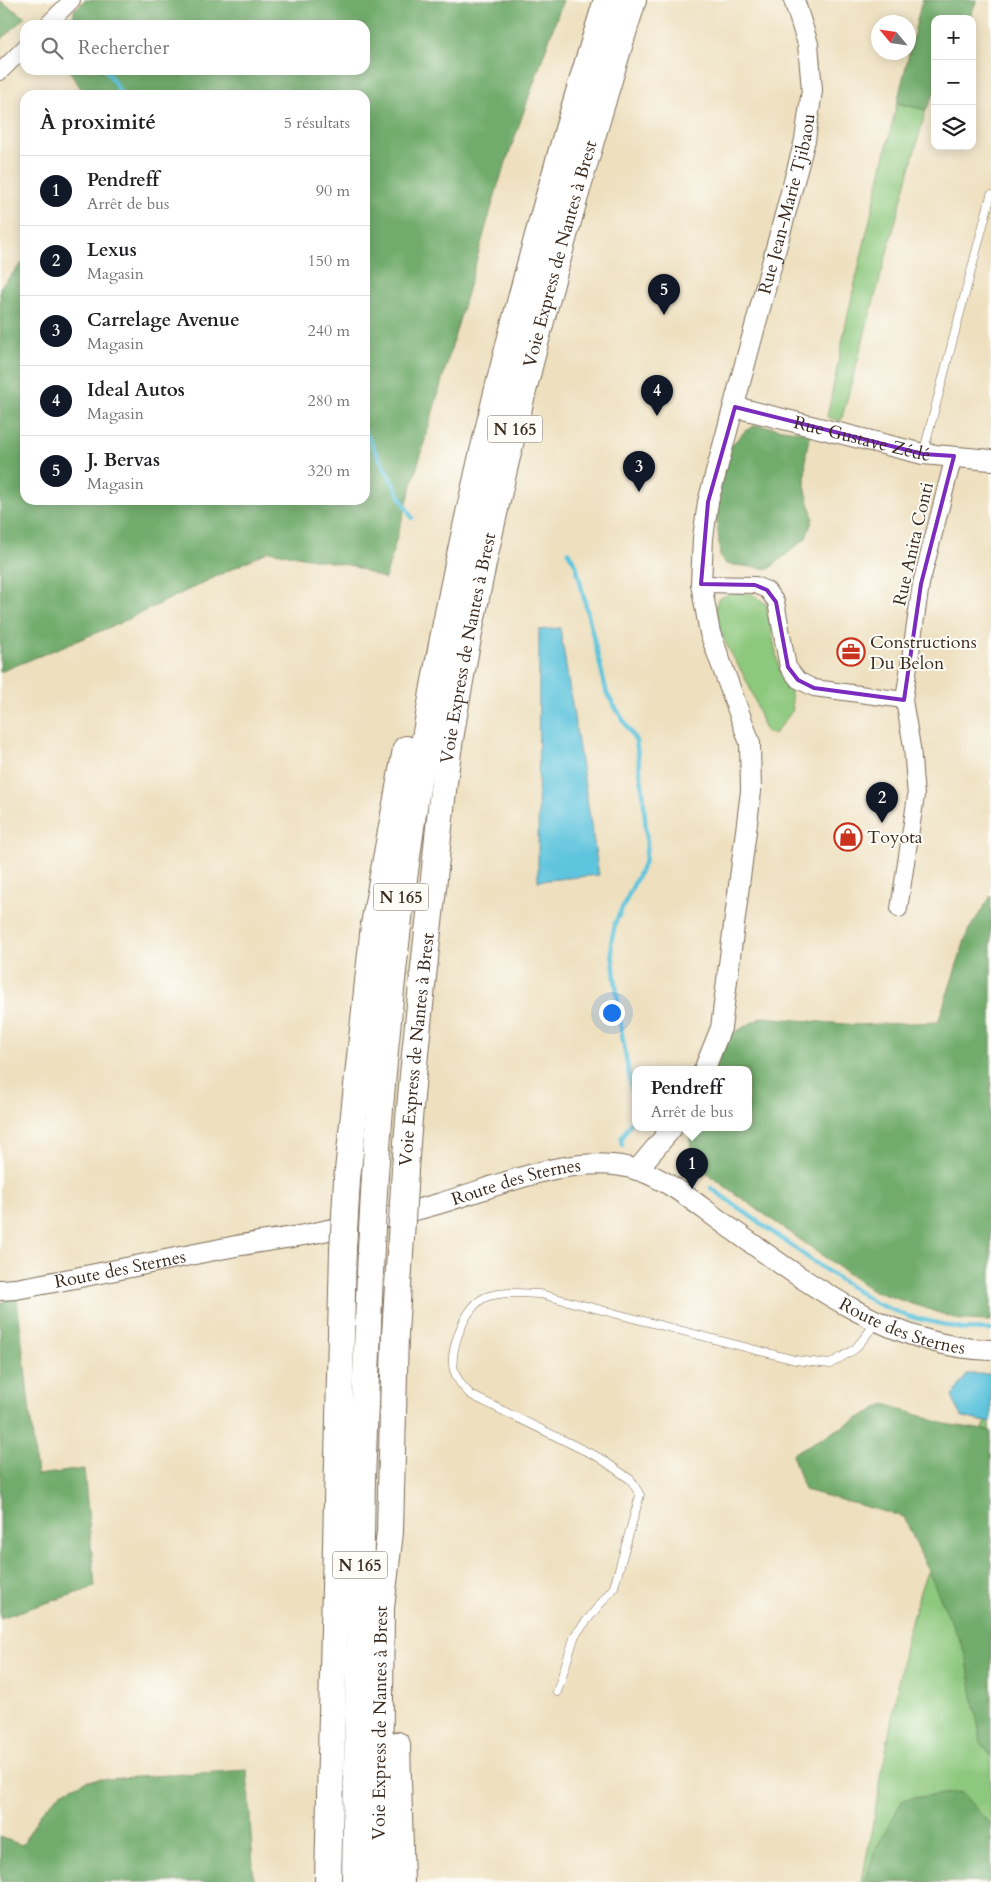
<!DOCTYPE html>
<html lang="fr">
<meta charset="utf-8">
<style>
:root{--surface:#fff;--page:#f2f2f2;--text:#202124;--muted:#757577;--line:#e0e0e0;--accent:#111827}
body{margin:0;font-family:Cardo,serif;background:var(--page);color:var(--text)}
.controls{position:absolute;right:15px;top:15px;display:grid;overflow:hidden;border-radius:10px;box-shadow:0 2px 12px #0003}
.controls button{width:45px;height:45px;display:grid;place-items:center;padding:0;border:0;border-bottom:1px solid var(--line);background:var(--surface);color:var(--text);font:25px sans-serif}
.compass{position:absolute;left:871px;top:15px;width:45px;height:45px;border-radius:50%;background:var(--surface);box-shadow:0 2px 12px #0003;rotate:299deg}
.you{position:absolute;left:611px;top:1012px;width:18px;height:18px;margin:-12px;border:4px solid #fff;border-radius:50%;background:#1a73e8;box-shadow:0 0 0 8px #1a73e833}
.badge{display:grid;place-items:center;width:32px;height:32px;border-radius:50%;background:var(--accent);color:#fff;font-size:16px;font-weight:700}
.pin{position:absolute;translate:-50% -41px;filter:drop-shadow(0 1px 2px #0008)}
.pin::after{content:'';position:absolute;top:26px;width:18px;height:15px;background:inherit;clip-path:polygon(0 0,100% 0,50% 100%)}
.popup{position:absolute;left:632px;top:1066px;width:120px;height:65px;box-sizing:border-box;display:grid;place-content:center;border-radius:10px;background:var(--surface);filter:drop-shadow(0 1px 4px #0005);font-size:16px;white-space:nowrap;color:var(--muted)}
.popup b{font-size:19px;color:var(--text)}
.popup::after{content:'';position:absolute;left:50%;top:100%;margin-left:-10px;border:10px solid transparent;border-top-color:var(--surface)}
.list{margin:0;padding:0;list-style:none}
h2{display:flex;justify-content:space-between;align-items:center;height:65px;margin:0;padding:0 20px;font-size:21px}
h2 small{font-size:16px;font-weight:400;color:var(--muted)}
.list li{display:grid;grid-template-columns:32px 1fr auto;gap:15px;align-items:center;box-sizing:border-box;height:70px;padding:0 20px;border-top:1px solid var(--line)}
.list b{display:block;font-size:19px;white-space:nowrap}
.list p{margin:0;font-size:16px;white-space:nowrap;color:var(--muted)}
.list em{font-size:16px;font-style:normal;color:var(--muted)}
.icon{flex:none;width:28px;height:28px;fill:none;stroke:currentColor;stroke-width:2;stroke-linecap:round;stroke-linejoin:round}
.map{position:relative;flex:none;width:991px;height:1882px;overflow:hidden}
.search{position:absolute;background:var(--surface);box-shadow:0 2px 12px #0003;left:20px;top:20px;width:350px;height:55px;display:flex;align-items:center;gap:12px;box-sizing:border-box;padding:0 18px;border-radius:15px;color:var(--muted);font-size:19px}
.panel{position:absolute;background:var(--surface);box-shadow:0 2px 12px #0003;left:20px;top:90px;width:350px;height:415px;border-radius:15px}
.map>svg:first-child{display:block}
.green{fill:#8cc87d;stroke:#64794e}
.forest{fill:#71ac6c;stroke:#566b45}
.water{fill:#5fc4dd;stroke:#4d777e}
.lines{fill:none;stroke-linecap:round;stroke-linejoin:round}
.stream{stroke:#5fc4dd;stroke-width:4.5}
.service-casing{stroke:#7a6a56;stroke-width:9}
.minor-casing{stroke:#7a6a56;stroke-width:18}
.tertiary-casing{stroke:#7a6a56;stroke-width:22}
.trunk-casing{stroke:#7a6a56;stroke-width:28}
.service{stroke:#fff;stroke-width:8}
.minor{stroke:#fff;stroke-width:16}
.tertiary{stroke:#fff;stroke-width:20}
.trunk{stroke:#fff;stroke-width:26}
.trunk-bridge-casing{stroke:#7a6a56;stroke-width:28;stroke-linecap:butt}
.trunk-bridge{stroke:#fff;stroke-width:26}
.marked{fill:none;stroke:#7b2cbf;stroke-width:4;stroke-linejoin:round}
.labels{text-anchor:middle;stroke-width:4;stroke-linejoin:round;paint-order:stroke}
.shield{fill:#fdfcf7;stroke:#75695f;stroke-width:1}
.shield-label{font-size:16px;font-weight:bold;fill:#3b2a1e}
.street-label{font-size:18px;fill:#3b2a1e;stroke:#fdfcf7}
.poi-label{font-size:18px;fill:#3b2a1e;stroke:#fdfcf7;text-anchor:start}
</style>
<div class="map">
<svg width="991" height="1882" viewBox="0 0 991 1882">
<rect width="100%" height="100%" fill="#fdfcf7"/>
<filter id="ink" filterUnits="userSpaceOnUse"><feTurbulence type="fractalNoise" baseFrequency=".02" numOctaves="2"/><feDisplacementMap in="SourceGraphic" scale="10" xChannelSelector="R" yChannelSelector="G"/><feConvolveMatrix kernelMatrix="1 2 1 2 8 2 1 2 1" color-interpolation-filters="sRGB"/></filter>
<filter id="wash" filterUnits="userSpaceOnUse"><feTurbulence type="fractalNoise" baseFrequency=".0096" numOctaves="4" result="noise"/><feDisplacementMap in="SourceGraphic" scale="20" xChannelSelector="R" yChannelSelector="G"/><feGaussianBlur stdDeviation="1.12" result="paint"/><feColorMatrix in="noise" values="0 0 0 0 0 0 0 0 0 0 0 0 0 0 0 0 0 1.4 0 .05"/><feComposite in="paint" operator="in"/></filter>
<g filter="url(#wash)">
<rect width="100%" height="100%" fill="#eee0bf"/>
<g class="green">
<path d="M897,103L926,110L841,421L827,417L849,309Z"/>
<path d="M731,593L752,594L766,604L780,672L790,686L793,710L774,735L765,731C760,718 757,704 751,691C741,664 708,628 718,599Z"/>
<path d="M989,1413L991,1882H862L907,1635L922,1585Z"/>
</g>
<g class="forest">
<path d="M85,0H563L498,185L385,579L353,566L269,551L118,624L0,672V287L25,260V500H365V95H85L69,70H365V25H74V10Z"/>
<path d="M922,0H977L969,19H935V92L926,110L897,103Z"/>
<path d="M0,1L25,17L0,41Z"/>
<path d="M756,425L810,433L806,453L805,486L813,518L806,538L769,569L726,564L720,557L716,509L729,448L745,431Z"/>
<path d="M991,896V1321L960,1320L871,1290L692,1163L689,1128H748V1070H714L730,1035L762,1017L857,1025L938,1022L968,931Z"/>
<path d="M16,1289L37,1475L84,1469L95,1587L0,1618V1305Z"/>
<path d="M885,1404L945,1424L991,1431V1757L981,1742L966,1655L904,1517L804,1490L792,1454Z"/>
<path d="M247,1770L254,1882H0V1837L22,1845L41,1813L61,1792L88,1780Z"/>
<path d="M961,1792L991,1825V1882H865L875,1850L903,1799Z"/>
</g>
<g class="water">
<path d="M560,628L599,875L538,881L539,630Z"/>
<path d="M967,1374H991V1423L962,1417L952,1397Z"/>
</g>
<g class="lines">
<g class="stream">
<path d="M72,18L77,25"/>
<path d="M106,70L122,95"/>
<path d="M365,432L412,518"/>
<path d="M568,552L576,565L607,694L636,741L643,792L647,844L645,861L615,923L611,944L622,1035L635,1109L631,1122L621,1139L622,1145"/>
<path d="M711,1188L821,1267L873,1302L907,1316L962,1329L991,1330"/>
</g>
</g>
</g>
<g filter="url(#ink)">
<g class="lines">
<g class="service-casing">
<g id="service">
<path d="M923,454L991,195"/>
<path d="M557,1692L575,1635L614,1587L640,1495L631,1480L600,1458L471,1395C464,1388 457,1381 454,1370C448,1350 466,1305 486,1297C503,1291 522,1293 540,1294L795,1360L830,1364L855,1349L876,1323"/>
</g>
</g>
<g class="minor-casing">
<g id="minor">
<path d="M47,25L72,0"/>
<path d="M0,72L25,47"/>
<path d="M701,584L755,585L767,590L776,602L788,667L798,680L814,688L904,700"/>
<path d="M899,909L916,796L912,747L904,700L921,584L954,456"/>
</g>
</g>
<g class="tertiary-casing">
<g id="tertiary">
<path id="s1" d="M735,407L923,454L991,460"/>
<path id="s2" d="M704,1070L721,1028L751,791L750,743L710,633L701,584L703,538L708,502L805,140L812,90L808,44L794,0"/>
<path d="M637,1170L672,1128"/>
<path id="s3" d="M0,1290L16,1289C90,1276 163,1260 236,1246C264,1241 291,1238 319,1232C359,1223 401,1215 441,1203C499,1186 577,1150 638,1170C671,1181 699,1206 726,1225C804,1281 892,1348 991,1350"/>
</g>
</g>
<g class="trunk-casing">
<g id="trunk">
<path id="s4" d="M405,1169C412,1075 422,982 433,888C438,839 442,788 450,739C491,489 559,242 633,0"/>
<path d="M375,1175C385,1031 400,887 424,744C466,492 531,244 607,0"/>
<path d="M347,1180L374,925L406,749"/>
<path d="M397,1745L401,1882"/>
<path d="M328,1882L343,1250"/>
<path d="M355,1882L362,1481L371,1247"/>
<path id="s5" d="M378,1882L381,1608L390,1532L395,1334L401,1237"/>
</g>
</g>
<use href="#service" class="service"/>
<use href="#minor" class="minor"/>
<use href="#tertiary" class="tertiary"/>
<use href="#trunk" class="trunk"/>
<g class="trunk-bridge-casing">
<g id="trunk-bridge">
<path d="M401,1237L405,1169"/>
<path d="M371,1247L375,1175"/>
<path d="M343,1250L347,1180"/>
</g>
</g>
<use href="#trunk-bridge" class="trunk-bridge"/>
</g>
</g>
<path class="marked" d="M735,407L923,454L954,456L921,584L904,700L814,688L798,680L788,667L776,602L767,590L755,585L701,584L708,502Z"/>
<defs>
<g id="office-ring" transform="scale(1.4375)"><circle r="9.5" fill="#fdfcf7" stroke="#c8321e" stroke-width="1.5"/><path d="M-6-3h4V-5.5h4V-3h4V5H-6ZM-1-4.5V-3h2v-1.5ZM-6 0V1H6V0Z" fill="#c8321e"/></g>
<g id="shop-ring" transform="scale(1.4375)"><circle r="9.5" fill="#fdfcf7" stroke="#c8321e" stroke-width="1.5"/><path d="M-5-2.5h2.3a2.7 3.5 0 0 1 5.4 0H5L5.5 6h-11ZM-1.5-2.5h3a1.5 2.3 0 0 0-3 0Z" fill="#c8321e"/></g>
</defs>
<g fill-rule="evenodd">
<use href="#office-ring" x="851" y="652"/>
<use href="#shop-ring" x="848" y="837"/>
</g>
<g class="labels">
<g class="shield">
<rect x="487.5" y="415.5" width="55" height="27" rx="4"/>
<rect x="373.5" y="883.5" width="55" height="27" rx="4"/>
<rect x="332.5" y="1551.5" width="55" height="27" rx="4"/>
</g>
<g class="shield-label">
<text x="515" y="435">N 165</text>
<text x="401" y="903">N 165</text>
<text x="360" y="1571">N 165</text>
</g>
<g class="street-label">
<text dy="6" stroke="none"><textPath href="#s2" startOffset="890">Rue Jean-Marie Tjibaou</textPath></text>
<text dy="6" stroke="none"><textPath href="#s4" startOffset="930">Voie Express de Nantes à Brest</textPath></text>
<text dy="6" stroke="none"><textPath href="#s1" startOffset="131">Rue Gustave Zédé</textPath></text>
<text transform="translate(913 544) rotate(-77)" y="6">Rue Anita Conti</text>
<text dy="6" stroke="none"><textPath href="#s4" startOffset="525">Voie Express de Nantes à Brest</textPath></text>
<text dy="6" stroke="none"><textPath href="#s4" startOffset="120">Voie Express de Nantes à Brest</textPath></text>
<text dy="6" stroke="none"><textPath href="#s3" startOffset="528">Route des Sternes</textPath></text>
<text dy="6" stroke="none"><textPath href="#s3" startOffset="122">Route des Sternes</textPath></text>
<text dy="6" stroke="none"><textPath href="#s3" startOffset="962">Route des Sternes</textPath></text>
<text dy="6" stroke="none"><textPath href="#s5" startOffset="159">Voie Express de Nantes à Brest</textPath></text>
</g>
<g class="poi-label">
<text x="870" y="648">Constructions<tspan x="870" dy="21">Du Belon</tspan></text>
<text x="867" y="843">Toyota</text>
</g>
</g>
</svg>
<div class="controls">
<button>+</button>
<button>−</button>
<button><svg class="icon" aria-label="layers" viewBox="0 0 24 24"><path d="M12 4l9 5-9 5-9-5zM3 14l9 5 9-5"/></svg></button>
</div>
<svg class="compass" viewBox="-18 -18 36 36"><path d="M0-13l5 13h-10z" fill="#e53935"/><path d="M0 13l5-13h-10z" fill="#757577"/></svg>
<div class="you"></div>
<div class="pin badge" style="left:692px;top:1189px">1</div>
<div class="popup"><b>Pendreff</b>Arrêt de bus</div>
<div class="pin badge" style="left:882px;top:823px">2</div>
<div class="pin badge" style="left:639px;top:492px">3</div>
<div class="pin badge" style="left:657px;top:416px">4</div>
<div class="pin badge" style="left:664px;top:315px">5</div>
<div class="search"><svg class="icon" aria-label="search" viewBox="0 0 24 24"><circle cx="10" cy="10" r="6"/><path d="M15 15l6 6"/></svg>Rechercher</div>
<section class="panel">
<h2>À proximité<small>5 résultats</small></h2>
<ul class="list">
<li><span class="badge">1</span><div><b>Pendreff</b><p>Arrêt de bus</p></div><em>90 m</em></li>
<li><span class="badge">2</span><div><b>Lexus</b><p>Magasin</p></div><em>150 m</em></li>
<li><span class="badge">3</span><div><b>Carrelage Avenue</b><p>Magasin</p></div><em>240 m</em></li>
<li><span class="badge">4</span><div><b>Ideal Autos</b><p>Magasin</p></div><em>280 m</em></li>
<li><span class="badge">5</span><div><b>J. Bervas</b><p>Magasin</p></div><em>320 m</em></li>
</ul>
</section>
</div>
